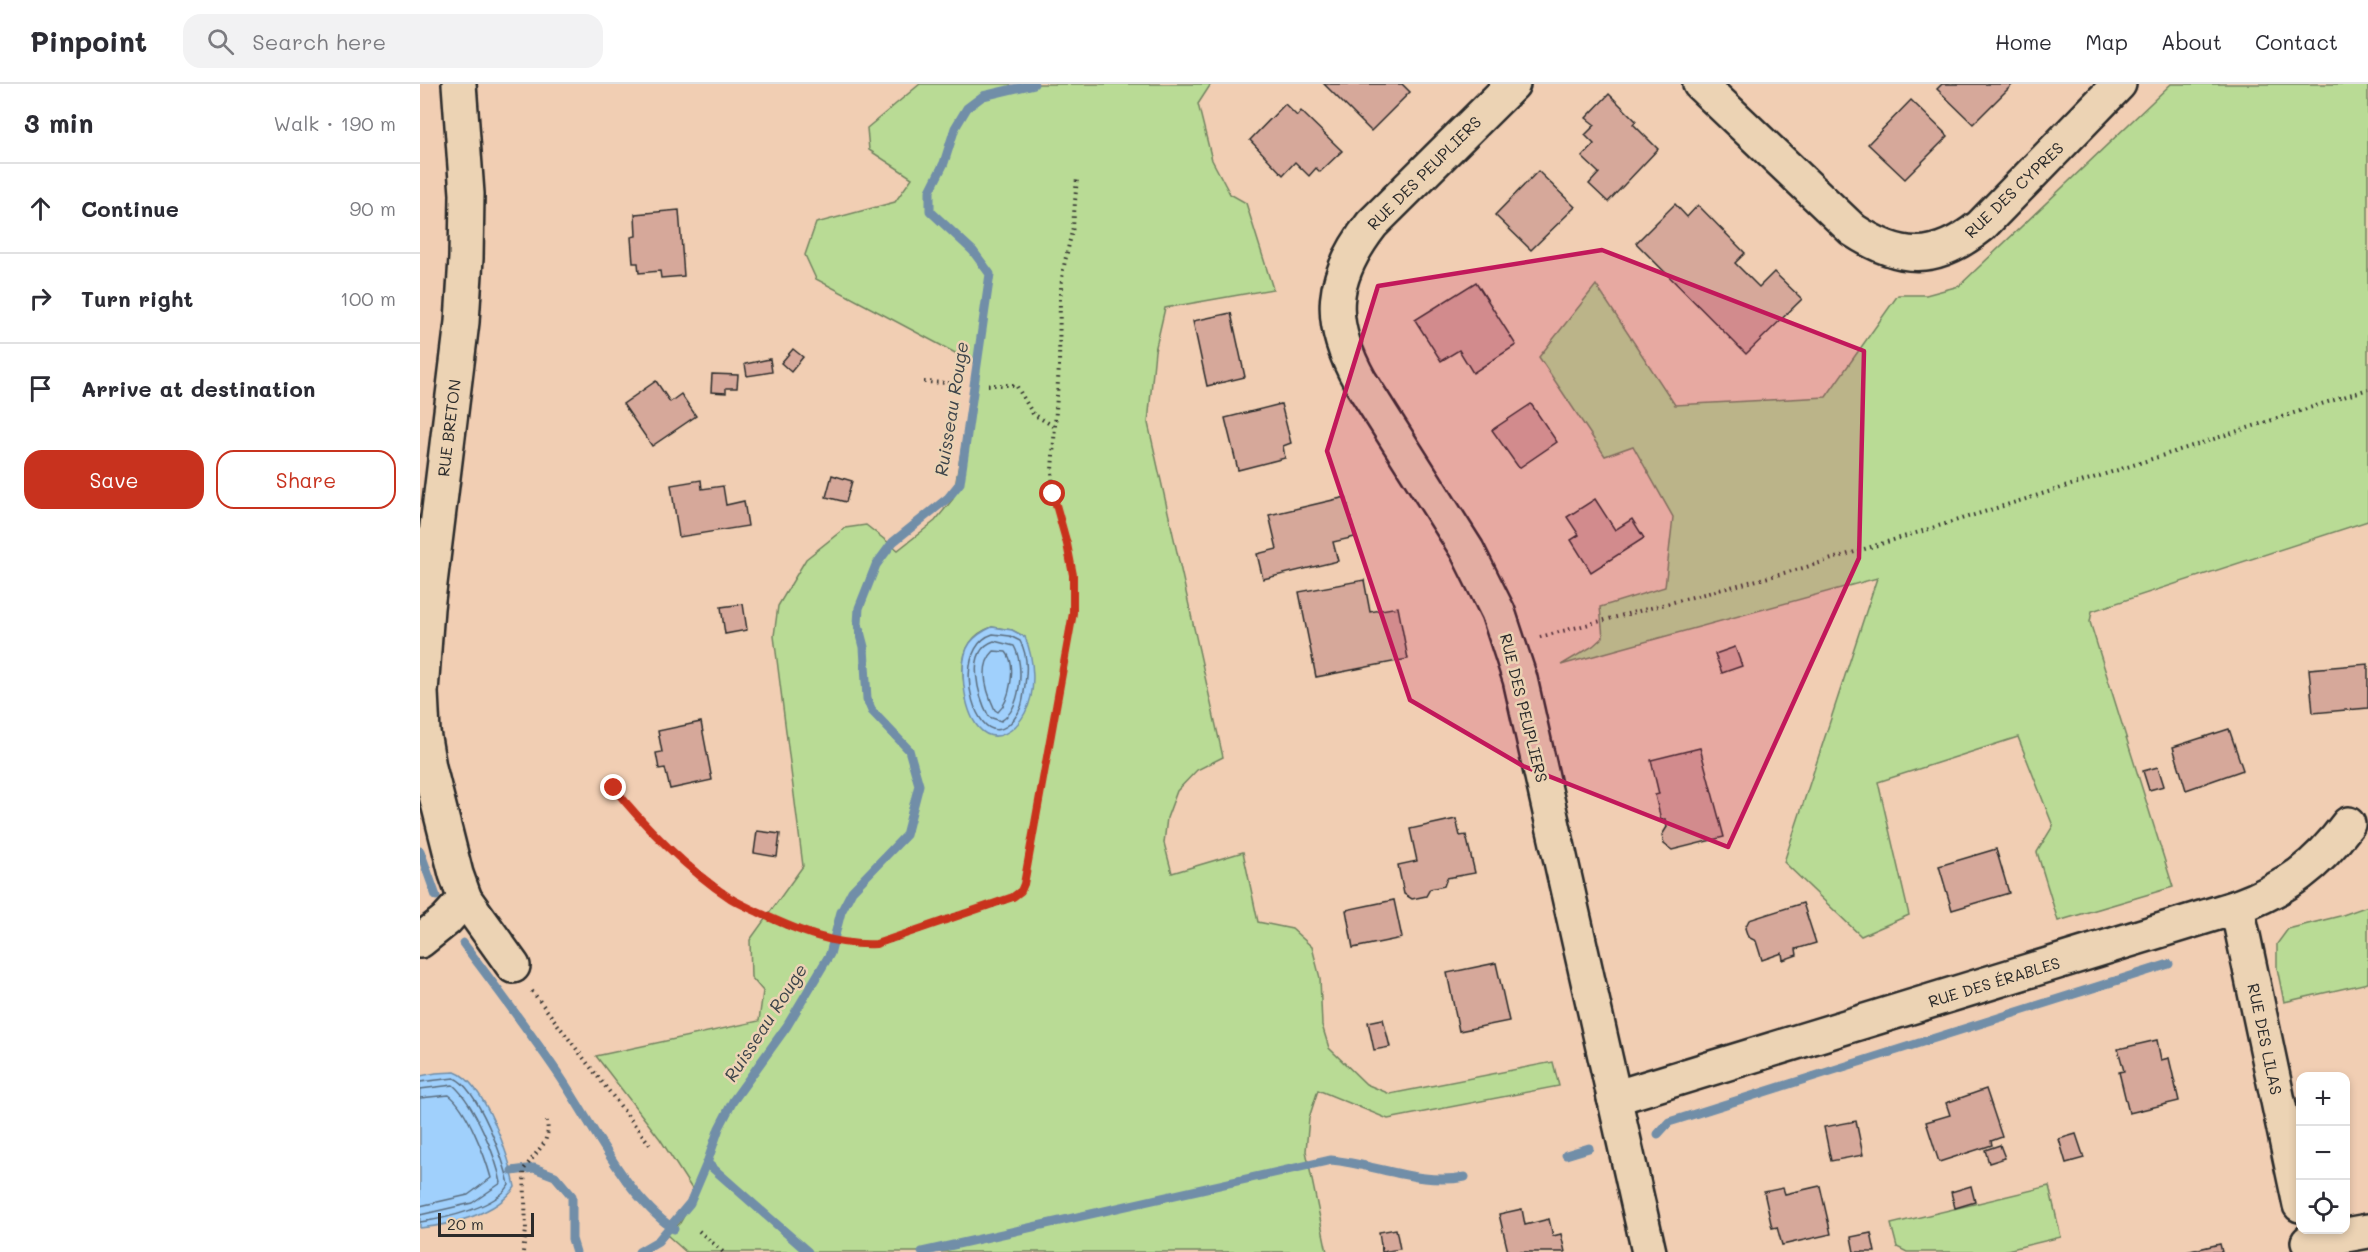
<!DOCTYPE html>
<meta charset="utf-8">
<style>
:root{--surface:#fff;--page:#f2f2f3;--text:#2b2b33;--muted:#7c7c81;--line:#e1e1e2;--accent:#c8321e}
body{margin:0;font-family:Mali,sans-serif;background:var(--page);color:var(--text)}
.controls{position:absolute;right:18px;bottom:18px;display:grid;overflow:hidden;border-radius:12px;box-shadow:0 3px 9px #0003}
.controls button{width:54px;height:54px;display:grid;place-items:center;padding:0;border:0;border-bottom:2px solid var(--line);background:var(--surface);color:var(--text);font:30px sans-serif}
.scale{position:absolute;left:18px;bottom:15px;width:96px;box-sizing:border-box;padding-left:6px;border:3px solid #2b2b2b;border-top:0;font-size:16px;line-height:21px;white-space:nowrap;color:#2b2b2b;-webkit-text-stroke:4px #ecd3b4;paint-order:stroke}
.stop{position:absolute;width:18px;height:18px;margin:-14px;border:4px solid #c8321e;border-radius:50%;background:#fff}
.stop.end{background:#c8321e;border-color:#fff;box-shadow:0 2px 6px #0008}
.list{margin:0;padding:0;list-style:none}
h2{display:flex;justify-content:space-between;align-items:center;height:78px;margin:0;padding:0 24px;font-size:26px}
h2 small{font-size:20px;font-weight:400;color:var(--muted)}
.list li{display:grid;grid-template-columns:39px 1fr auto;gap:18px;align-items:center;box-sizing:border-box;height:90px;padding:0 24px;border-top:2px solid var(--line)}
.list b{display:block;font-size:22px;white-space:nowrap}
.list em{font-size:20px;font-style:normal;color:var(--muted)}
.actions{display:flex;gap:12px;padding:18px 24px}
.actions a{flex:1;padding:14px 0;border:2px solid var(--accent);border-radius:18px;text-align:center;font-size:21px;color:var(--accent)}
.actions .main{background:var(--accent);color:#fff}
.icon{flex:none;width:33px;height:33px;fill:none;stroke:currentColor;stroke-width:2;stroke-linecap:round;stroke-linejoin:round}
.map{position:relative;flex:none;width:1948px;height:1168px;overflow:hidden}
header{display:flex;align-items:center;gap:36px;box-sizing:border-box;height:84px;padding:0 30px;background:var(--surface);border-bottom:2px solid var(--line)}
header strong{font-size:28px}
nav{display:flex;gap:33px;margin-inline-start:auto;font-size:21px}
.search{width:420px;height:54px;background:var(--page);display:flex;align-items:center;gap:15px;box-sizing:border-box;padding:0 21px;border-radius:18px;color:var(--muted);font-size:22px}
main{display:flex}
aside{flex:1;background:var(--surface)}
.map>svg:first-child{display:block}
.green{fill:#b9db95;stroke:#728360;stroke-width:1.5;fill-rule:evenodd}
.water{fill:#a0d0fc;stroke:#718ea8;stroke-width:1.5}
.lines{fill:none;stroke-linecap:round;stroke-linejoin:round}
.shore{stroke:#5a6d7f;stroke-width:1.5}
.stream{stroke:#718ea8;stroke-width:9}
.building{fill:#d6a89a;stroke:#2b2b2b;stroke-width:1.5}
.minor-casing{stroke:#2b2b2b;stroke-width:38}
.path{stroke:#2b2b2b;stroke-width:4;stroke-dasharray:1.5 4.5;stroke-linecap:butt}
.minor{stroke:#ecd3b4;stroke-width:33}
.route{stroke:#c8321e;stroke-width:8}
.marked{fill:#c2185b;fill-opacity:0.2;stroke:#c2185b;stroke-width:4.5;stroke-linejoin:round}
.labels{text-anchor:middle;stroke-width:5;stroke-linejoin:round;paint-order:stroke}
.street-label{font-size:16px;fill:#2b2b2b;stroke:#ecd3b4}
.water-label{font-size:18px;font-style:italic;fill:#3d444a;stroke:#ecd3b4}
</style>
<header>
<strong>Pinpoint</strong>
<div class="search"><svg class="icon" aria-label="search" viewBox="0 0 24 24"><circle cx="10" cy="10" r="6"/><path d="M15 15l6 6"/></svg>Search here</div>
<nav><a>Home</a><a>Map</a><a>About</a><a>Contact</a></nav>
</header>
<main>
<aside>
<h2>3 min<small>Walk · 190 m</small></h2>
<ul class="list">
<li><svg class="icon" aria-label="ahead" viewBox="0 0 24 24"><path d="M12 20V5M6 11l6-6 6 6"/></svg><div><b>Continue</b></div><em>90 m</em></li>
<li><svg class="icon" aria-label="right" viewBox="0 0 24 24"><path d="M7 20v-9h11M14 6l5 5-5 5"/></svg><div><b>Turn right</b></div><em>100 m</em></li>
<li><svg class="icon" aria-label="arrive" viewBox="0 0 24 24"><path d="M6 21V4h12l-3 4 3 4H6"/></svg><div><b>Arrive at destination</b></div></li>
</ul>
<div class="actions"><a class="main">Save</a><a>Share</a></div>
</aside>
<div class="map">
<svg width="1948" height="1168" viewBox="0 0 1948 1168">
<rect width="100%" height="100%" fill="#f1ceb3"/>
<filter id="ink" filterUnits="userSpaceOnUse"><feTurbulence type="fractalNoise" baseFrequency=".0167" numOctaves="2"/><feDisplacementMap in="SourceGraphic" scale="12" xChannelSelector="R" yChannelSelector="G"/><feConvolveMatrix kernelMatrix="1 2 1 2 8 2 1 2 1" color-interpolation-filters="sRGB"/></filter>
<g filter="url(#ink)">
<g class="green">
<path d="M500,0H590L594,6L613,0H791L778,20L792,76L810,110L826,119L853,205L745,224L735,267L728,339L803,673L777,686L757,707L747,734L744,759L752,789L823,768L838,838L872,845L892,863L900,894L902,941L909,964L946,1000L970,1010L1133,978L1139,1002L968,1035L898,1006L889,1034L886,1067L907,1168H266L247,1151L260,1139L276,1111L240,1055L176,972L339,937L343,907L331,893L330,856L383,782L354,552L358,522L386,475L425,444L446,441L478,466L515,437L533,415L556,280L396,195L385,171L396,139L475,118L492,94L449,66L447,44ZM572,543L592,546L605,553L559,643C543,612 528,558 572,543Z"/>
<path d="M1751,0H1948V437L1672,527L1670,538L1753,803L1638,837L1617,768L1633,742L1598,653L1458,698L1489,831L1441,852L1364,778L1457,494L1141,581L1173,562L1183,553L1180,523L1245,503L1253,433L1213,362L1185,372L1119,273L1176,201L1255,321L1406,313L1478,211H1506L1539,202Z"/>
<path d="M1948,822V899L1864,918L1857,884V860L1868,845L1920,832Z"/>
<path d="M1629,1102L1641,1153L1579,1168H1487L1477,1163L1471,1140Z"/>
</g>
<g class="water">
<path d="M572,543L592,546L605,553C614,575 617,607 605,629C596,646 575,663 558,643C544,626 537,577 550,559C556,551 563,547 572,543Z"/>
<path d="M35,988C65,999 90,1074 95,1103C77,1130 31,1141 0,1144V992L16,989Z"/>
</g>
<g class="lines">
<g class="shore">
<path d="M573,550L590,552L600,557C610,575 606,595 603,615C601,632 580,659 563,638C545,616 541,560 573,550Z"/>
<path d="M574,557L594,562C605,582 601,625 581,637L569,633C559,614 544,567 574,557Z"/>
<path d="M574,567L586,568C597,581 590,617 578,628L575,626C567,609 558,582 574,567Z"/>
<path d="M0,998L34,994C57,1003 85,1077 89,1101C77,1123 24,1135 0,1138"/>
<path d="M0,1005L33,1001C54,1019 76,1072 81,1099L52,1119L0,1131"/>
<path d="M0,1014L29,1011C47,1024 65,1072 71,1094L48,1111L0,1122"/>
</g>
<g class="stream">
<path d="M0,767L16,812"/>
<path d="M43,859C75,902 107,944 137,988C171,1037 205,1112 254,1145"/>
<path d="M1238,1050L1249,1038L1262,1034L1749,880"/>
<path d="M1146,1071L1169,1064"/>
<path d="M287,1079L388,1168"/>
<path d="M92,1087L114,1084L135,1092L152,1112V1155L156,1168"/>
<path d="M219,1168L238,1157L270,1119L287,1079L299,1044L313,1017L367,942L410,870L421,828L432,807L486,751L499,701L489,666L452,627L447,615L444,563L438,540L439,524L456,481L473,458L528,414L540,399L570,190L553,167L510,127V107L524,79L535,44L547,24L563,12L614,0"/>
<path d="M502,1168L911,1076C955,1080 1000,1102 1045,1093"/>
</g>
</g>
<g class="building">
<path d="M904,0H982L990,8L951,47Z"/>
<path d="M1522,0H1593L1553,40L1517,5Z"/>
<path d="M1189,10L1216,37L1213,40L1238,65L1188,118L1169,100L1179,89L1162,73L1174,60L1165,51L1175,41L1166,34Z"/>
<path d="M1491,16L1528,52L1485,95L1448,60Z"/>
<path d="M865,20L877,32L881,27L922,67L900,88L896,84L889,92L875,78L863,91L830,56Z"/>
<path d="M1118,87L1155,123L1111,166L1075,131Z"/>
<path d="M1255,120L1267,133L1278,121L1325,169L1315,179L1339,203L1354,188L1382,215L1326,270L1216,159Z"/>
<path d="M259,126L264,192L241,194L240,187L219,189L218,179H213L211,153L216,152L215,130Z"/>
<path d="M1056,198L1096,261L1053,289L1039,266L1021,277L995,236Z"/>
<path d="M811,229L825,293L787,302L773,237Z"/>
<path d="M373,265L383,273L371,288L361,279Z"/>
<path d="M350,275L352,288L327,292L325,280Z"/>
<path d="M292,290L318,291L317,304H306V309L291,308Z"/>
<path d="M236,297L250,318L261,310L276,332L232,362L203,320Z"/>
<path d="M861,320L871,359L863,362L865,374L818,386L805,334Z"/>
<path d="M1111,320L1137,358L1099,384L1072,346Z"/>
<path d="M412,391L432,397L426,418L406,413Z"/>
<path d="M281,396L282,405L303,402L306,421L324,417L328,442L259,453L251,401Z"/>
<path d="M926,413L935,453L913,458L918,477L843,495L837,470L857,465L849,431Z"/>
<path d="M1175,415L1195,446L1212,435L1224,454L1171,488L1151,456L1159,451L1147,433Z"/>
<path d="M944,496L950,528L978,523L988,575L896,593L879,508Z"/>
<path d="M323,520L327,546L305,550L301,523Z"/>
<path d="M1315,563L1322,582L1302,589L1295,570Z"/>
<path d="M1948,580V624L1893,629L1889,585Z"/>
<path d="M281,638L292,696L250,705L245,684L239,685L236,669L242,668L238,647Z"/>
<path d="M1809,645L1823,686L1766,706L1753,663Z"/>
<path d="M1280,664L1304,753L1252,766L1244,760L1242,751L1247,743L1245,735L1241,736L1235,711L1239,710L1231,676Z"/>
<path d="M1738,683L1744,702L1729,706L1723,687Z"/>
<path d="M1036,735L1040,752L1046,751L1055,789L1027,794L1024,802L1010,805L1006,812L992,815L984,810L978,781L997,777L990,745Z"/>
<path d="M337,747L360,750L357,773L334,769Z"/>
<path d="M1576,765L1589,809L1532,826L1519,782Z"/>
<path d="M974,816L982,854L933,864L926,826Z"/>
<path d="M1383,819L1396,859L1376,865L1377,871L1363,876L1362,869L1342,876L1336,857L1328,853L1325,844L1329,836Z"/>
<path d="M1076,879L1089,937L1039,947L1027,889Z"/>
<path d="M963,935L970,963L954,966L948,938Z"/>
<path d="M1737,956L1741,976L1749,974L1759,1017L1709,1029L1699,988L1704,987L1698,965Z"/>
<path d="M1566,1005L1582,1053L1571,1057L1572,1061L1519,1078L1506,1038L1530,1031L1526,1019Z"/>
<path d="M1436,1037L1443,1071L1411,1077L1404,1043Z"/>
<path d="M1656,1050L1664,1074L1646,1079L1639,1055Z"/>
<path d="M1580,1061L1585,1074L1569,1079L1565,1066Z"/>
<path d="M1400,1102L1411,1150L1362,1161L1357,1143L1352,1144L1344,1108L1363,1104L1365,1110Z"/>
<path d="M1551,1102L1555,1118L1535,1124L1531,1108Z"/>
<path d="M1102,1125L1105,1141L1129,1135L1133,1152L1141,1150L1145,1168H1088L1079,1130Z"/>
<path d="M976,1145L980,1165L962,1168L959,1148Z"/>
<path d="M1451,1149L1455,1168H1434L1431,1153Z"/>
<path d="M1800,1160L1802,1168H1766Z"/>
</g>
<g class="lines">
<g class="minor-casing">
<g id="minor">
<path d="M39,0L47,110L46,174L42,238L7,524L1,608L3,648L9,683L36,790L45,815L93,882"/>
<path d="M1093,0L952,140C910,194 906,236 940,297L1047,466L1078,528L1100,595L1229,1168"/>
<path d="M1280,0L1433,146C1480,177 1515,179 1561,142L1699,0"/>
<path d="M1817,823L1880,1121"/>
<path d="M0,857L26,836L45,815"/>
<path d="M1194,1014L1817,823C1867,804 1897,782 1928,740"/>
<path d="M1888,1158L1948,1147"/>
</g>
</g>
<g class="path">
<path d="M504,298L529,299"/>
<path d="M568,301H596L613,330L635,343"/>
<path d="M1120,553L1383,484L1667,396L1948,305"/>
<path d="M194,704C250,774 328,841 418,857C430,859 442,862 454,860C482,856 510,840 536,831C556,824 594,822 604,800L653,529V491L647,460L633,410L632,386L639,282L640,214L643,186L653,143L657,93"/>
<path d="M112,907L231,1062"/>
<path d="M279,1147L303,1168"/>
<path d="M103,1168L106,1146L104,1085L125,1058L128,1047L127,1037"/>
</g>
<use href="#minor" class="minor"/>
</g>
</g>
<g class="lines" filter="url(#ink)">
<path class="route" d="M194,704C224,742 269,787 310,814C320,820 332,825 342,830C379,847 415,862 456,860L593,813L601,807L604,800L653,529V491L647,460L633,410"/>
</g>
<path class="marked" d="M1182,166L1444,267L1439,474L1308,763L1103,682L990,616L907,367L958,202Z"/>
<g class="labels">
<g class="street-label">
<text transform="translate(1004 89) rotate(-45)" y="6">RUE DES PEUPLIERS</text>
<text transform="translate(1594 106) rotate(-44)" y="6">RUE DES CYPRES</text>
<text transform="translate(29 344) rotate(-83)" y="6">RUE BRETON</text>
<text transform="translate(1104 624) rotate(76)" y="6">RUE DES PEUPLIERS</text>
<text transform="translate(1574 898) rotate(-17)" y="6">RUE DES ÉRABLES</text>
<text transform="translate(1845 955) rotate(78)" y="6">RUE DES LILAS</text>
</g>
<g class="water-label">
<text transform="translate(532 325) rotate(-81)" y="6">Ruisseau Rouge</text>
<text transform="translate(346 939) rotate(-57)" y="6">Ruisseau Rouge</text>
</g>
</g>
</svg>
<div class="controls">
<button>+</button>
<button>−</button>
<button><svg class="icon" aria-label="locate" viewBox="0 0 24 24"><circle cx="12" cy="12" r="6"/><path d="M12 2v4M12 18v4M2 12h4M18 12h4"/></svg></button>
</div>
<div class="scale">20 m</div>
<div class="stop" style="left:633px;top:410px"></div>
<div class="stop end" style="left:194px;top:704px"></div>
</div>
</main>
